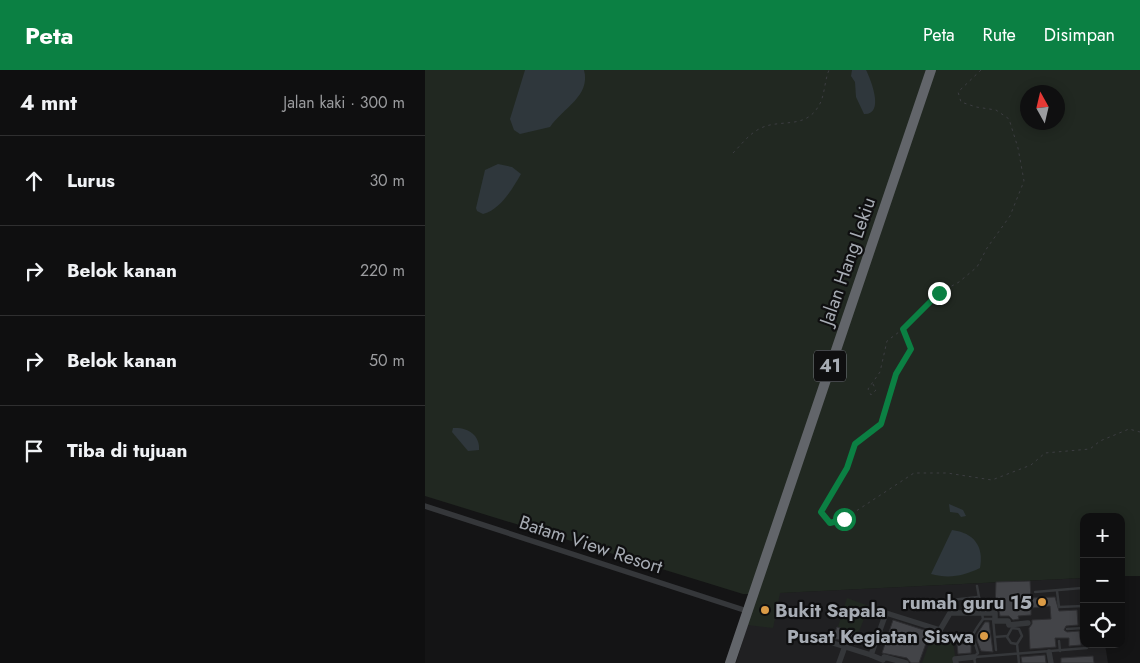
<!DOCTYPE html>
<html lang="id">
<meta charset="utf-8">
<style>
:root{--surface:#0f0f10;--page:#181819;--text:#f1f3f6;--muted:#9b9c9f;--line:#2f2f30;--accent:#0b8043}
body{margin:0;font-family:Jost,sans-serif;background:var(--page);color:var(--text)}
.controls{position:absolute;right:15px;bottom:15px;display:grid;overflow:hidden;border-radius:10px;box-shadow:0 2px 12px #0003}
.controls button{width:45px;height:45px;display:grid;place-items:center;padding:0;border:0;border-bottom:1px solid var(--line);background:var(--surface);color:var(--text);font:25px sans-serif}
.compass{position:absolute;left:595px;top:15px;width:45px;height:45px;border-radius:50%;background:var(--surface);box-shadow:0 2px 12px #0003;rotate:352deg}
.stop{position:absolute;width:15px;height:15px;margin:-11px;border:4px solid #0b8043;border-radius:50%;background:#fff}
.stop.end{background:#0b8043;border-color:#fff;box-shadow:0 1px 5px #0008}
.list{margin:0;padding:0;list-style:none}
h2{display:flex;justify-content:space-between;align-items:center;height:65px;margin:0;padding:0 20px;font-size:21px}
h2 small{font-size:16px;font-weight:400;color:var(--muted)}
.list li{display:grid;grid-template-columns:32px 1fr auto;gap:15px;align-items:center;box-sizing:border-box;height:90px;padding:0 20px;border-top:1px solid var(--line)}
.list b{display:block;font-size:19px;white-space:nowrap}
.list em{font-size:16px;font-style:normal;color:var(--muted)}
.icon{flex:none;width:28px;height:28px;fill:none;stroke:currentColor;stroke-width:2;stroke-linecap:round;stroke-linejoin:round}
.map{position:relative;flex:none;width:715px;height:593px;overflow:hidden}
header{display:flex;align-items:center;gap:30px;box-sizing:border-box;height:70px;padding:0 25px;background:var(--accent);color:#fff}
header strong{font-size:24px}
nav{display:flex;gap:28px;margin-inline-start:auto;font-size:18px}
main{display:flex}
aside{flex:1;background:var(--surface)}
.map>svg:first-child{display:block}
.built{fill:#202022}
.green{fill:#212821;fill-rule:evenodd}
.water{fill:#2f373c}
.building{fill:#434448;stroke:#2e2e31}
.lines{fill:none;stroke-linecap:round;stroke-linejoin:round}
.path{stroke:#3c3d41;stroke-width:1;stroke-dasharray:2.5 4;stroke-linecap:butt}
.lane{stroke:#35373a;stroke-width:2.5}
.street{stroke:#35373a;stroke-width:5.5}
.highway{stroke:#62656a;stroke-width:10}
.route{stroke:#0b8043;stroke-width:6}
.poi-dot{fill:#db9b46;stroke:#0f0f10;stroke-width:2}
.labels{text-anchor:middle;stroke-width:4.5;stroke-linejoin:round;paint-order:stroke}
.shield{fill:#0f0f10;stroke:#797d83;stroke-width:1}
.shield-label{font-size:18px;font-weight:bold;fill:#a7acb4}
.street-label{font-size:19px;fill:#a7acb4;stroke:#0f0f10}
.poi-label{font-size:19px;font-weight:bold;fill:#a7acb4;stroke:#0f0f10;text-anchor:end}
</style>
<header>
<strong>Peta</strong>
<nav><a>Peta</a><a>Rute</a><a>Disimpan</a></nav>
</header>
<main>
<aside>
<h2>4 mnt<small>Jalan kaki · 300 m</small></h2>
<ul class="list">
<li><svg class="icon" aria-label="ahead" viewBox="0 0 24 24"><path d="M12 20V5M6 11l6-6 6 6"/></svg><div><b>Lurus</b></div><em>30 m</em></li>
<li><svg class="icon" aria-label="right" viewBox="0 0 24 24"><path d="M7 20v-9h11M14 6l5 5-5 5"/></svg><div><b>Belok kanan</b></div><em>220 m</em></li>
<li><svg class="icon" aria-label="right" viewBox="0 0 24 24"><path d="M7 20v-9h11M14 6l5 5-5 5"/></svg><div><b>Belok kanan</b></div><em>50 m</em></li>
<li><svg class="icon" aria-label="arrive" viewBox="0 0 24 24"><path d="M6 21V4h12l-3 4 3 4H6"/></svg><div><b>Tiba di tujuan</b></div></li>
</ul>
</aside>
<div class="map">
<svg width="715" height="593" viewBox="0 0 715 593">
<rect width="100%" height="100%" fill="#141415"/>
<path class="built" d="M659,508V574H680L683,593H311L332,524Z"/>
<g class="green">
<path d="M0,0H715V506H696V447H659V508L355,523L348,558L322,555L332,524H318L0,426ZM602,22H632V52H602Z"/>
<path d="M422,528L444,536L433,564L413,557Z"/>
<path d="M508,564L528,572L531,593H497Z"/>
</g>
<g class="water">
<path d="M100,0H159C166,26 138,38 125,57L95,64L89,60L85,49Z"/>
<path d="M427,0H441C446,10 460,45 439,44L431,27L430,12L426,6Z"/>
<path d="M73,94L87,97L96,104C88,118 75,140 58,144L52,141L51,138L60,100Z"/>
<path d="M28,358C43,357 55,365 54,380L43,381L27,362Z"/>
<path d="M524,434L538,440L541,446L536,447L533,443L525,442Z"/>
<path d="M527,460C549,463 559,476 555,498C538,506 524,509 506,504Z"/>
</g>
<g class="building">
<path d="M605,511L606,528L630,527L634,541L652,540L653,555L641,556L639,560L642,562L654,561L656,575L644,576V568H630L631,577L605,579L604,558L607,554V550L626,549L625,536L606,538V545L593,546L594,549L588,550L584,546H575L574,540L570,538L571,512Z"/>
<path d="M468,550L505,562L494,593H486L482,588L457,583Z"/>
<path d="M560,552H564L568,582L556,581L552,571V564Z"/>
<path d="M412,557L433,564L430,575L408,568Z"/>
<path d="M532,574H546V583L533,584Z"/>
<path d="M620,585L621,593H597L596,587Z"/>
<path d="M668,586L669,593H636V588Z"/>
</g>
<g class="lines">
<g class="path">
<path d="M556,0L533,22L536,32L551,37L571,40L584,49L593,78L599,111L585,146L562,178L552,197L534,212L514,223L478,259L487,279L471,304L456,354L430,374L422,398L396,442L405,453L419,449L489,403H522L567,410L606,395L620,383L665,379L675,371L704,359L715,362"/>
<path d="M308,83C316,75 323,65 334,59C354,48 379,60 393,37C400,27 399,12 404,0"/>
<path d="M448,314L451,320L446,325L443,319L455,302L462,271L478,259"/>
</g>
<g class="lane">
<path d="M632,521L634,537L658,536"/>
<path d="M610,522L657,518L659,542"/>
<path d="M526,530L553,527"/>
<path d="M558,549H568L571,580"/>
<path d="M642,559L659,558"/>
<path d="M570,567L582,566"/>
<path d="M634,571L635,581"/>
<path d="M592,574L586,573L582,567L587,558L594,559L597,566L592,574L594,593"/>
<path d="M550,587L662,578L661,574"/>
<path d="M550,593L549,587L553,583C547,563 545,567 558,549L552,516"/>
</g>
<g class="street">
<path d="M0,436L322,541"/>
<path d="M408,573L446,585L461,543L515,560L525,543H570V551H583L584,555L603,553"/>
<path d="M624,582L626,593"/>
<path d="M446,585L458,590L459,587L481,593"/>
<path d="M414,593L419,579"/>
<path d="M531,593L530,589L549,587"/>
</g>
<path class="highway" d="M305,593L506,0"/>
</g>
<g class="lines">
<path class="route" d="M419,449L405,453L396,442L422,398L430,374L456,354L471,304L486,279L478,259L514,223"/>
</g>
<g class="poi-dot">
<circle cx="617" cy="532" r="5"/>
<circle cx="340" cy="540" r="5"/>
<circle cx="559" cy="566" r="5"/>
</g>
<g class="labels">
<rect class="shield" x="389" y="280.5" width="32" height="31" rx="4"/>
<g class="shield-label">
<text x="405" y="302">41</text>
</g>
<g class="street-label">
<text transform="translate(422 191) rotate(-71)" y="7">Jalan Hang Lekiu</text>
<text transform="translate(166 474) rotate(18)" y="7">Batam View Resort</text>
</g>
<g class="poi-label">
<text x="607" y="539">rumah guru 15</text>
<text x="350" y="547" text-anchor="start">Bukit Sapala</text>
<text x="549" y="573">Pusat Kegiatan Siswa</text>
</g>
</g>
</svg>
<div class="controls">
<button>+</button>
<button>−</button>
<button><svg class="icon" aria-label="locate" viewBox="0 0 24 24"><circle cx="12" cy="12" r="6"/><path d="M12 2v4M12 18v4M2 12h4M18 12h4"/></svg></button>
</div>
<svg class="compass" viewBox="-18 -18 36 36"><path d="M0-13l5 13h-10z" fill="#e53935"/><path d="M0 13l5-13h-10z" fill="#9b9c9f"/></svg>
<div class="stop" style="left:419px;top:449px"></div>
<div class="stop end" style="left:514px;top:223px"></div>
</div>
</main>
